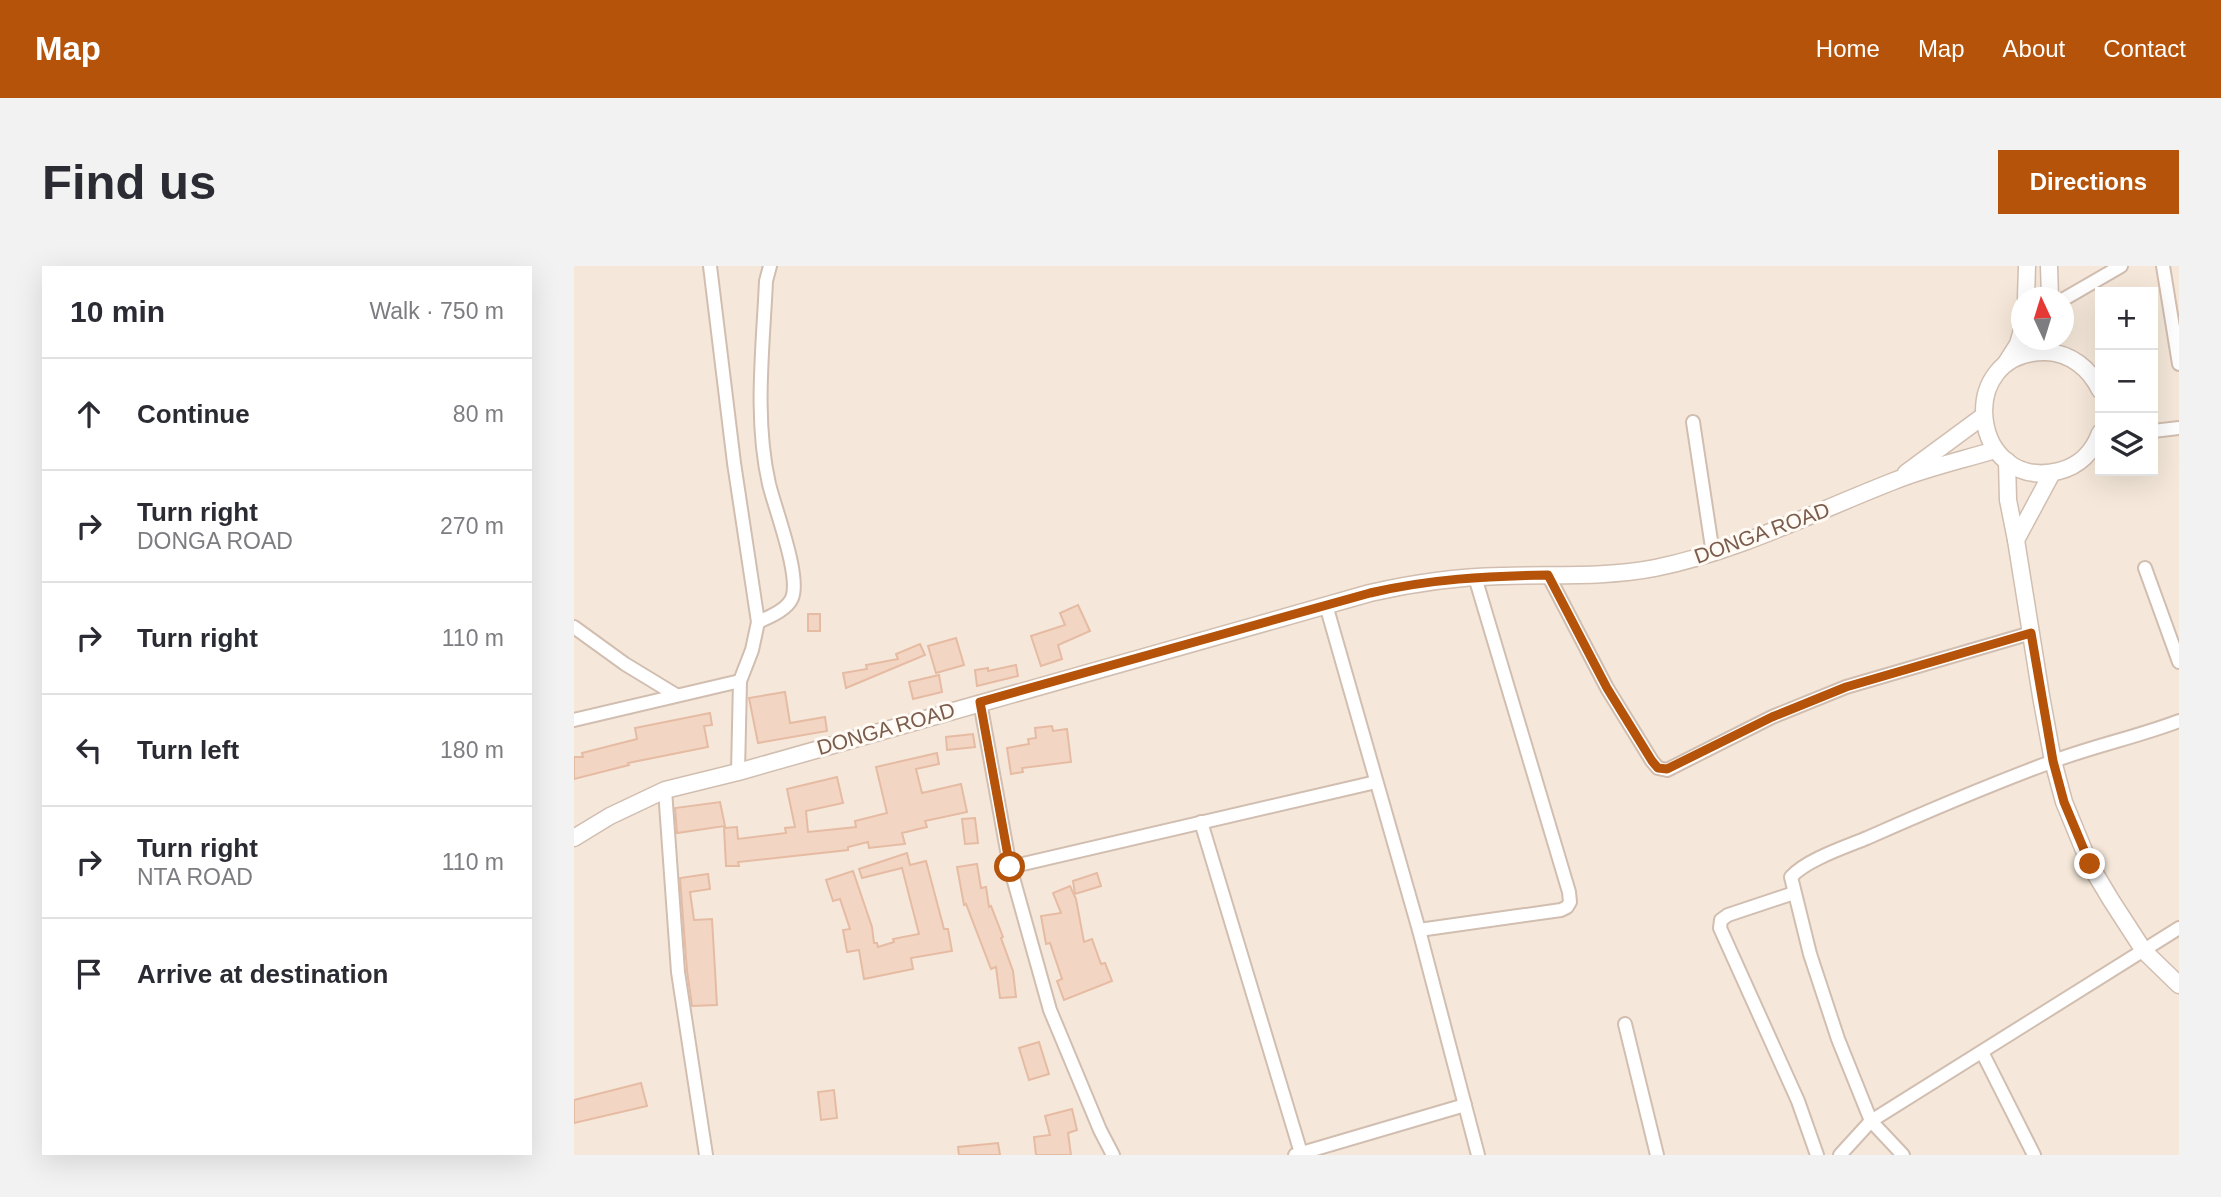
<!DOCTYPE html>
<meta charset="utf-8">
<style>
:root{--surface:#fff;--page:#f2f2f3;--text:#2b2b33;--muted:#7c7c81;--line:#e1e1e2;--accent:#b45309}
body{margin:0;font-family:Helvetica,sans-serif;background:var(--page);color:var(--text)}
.controls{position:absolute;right:21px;top:21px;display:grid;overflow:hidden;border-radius:0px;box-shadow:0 7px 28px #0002}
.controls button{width:63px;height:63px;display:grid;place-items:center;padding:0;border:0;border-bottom:2px solid var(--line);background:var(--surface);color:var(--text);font:35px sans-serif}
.compass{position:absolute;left:1437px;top:21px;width:63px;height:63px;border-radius:50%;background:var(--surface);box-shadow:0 7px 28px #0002;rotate:356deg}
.stop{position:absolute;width:21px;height:21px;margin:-16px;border:5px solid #b45309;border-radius:50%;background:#fff}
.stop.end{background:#b45309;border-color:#fff;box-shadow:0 2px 7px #0008}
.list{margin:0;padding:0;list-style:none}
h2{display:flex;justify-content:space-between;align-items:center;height:91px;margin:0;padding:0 28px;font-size:30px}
h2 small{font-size:23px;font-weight:400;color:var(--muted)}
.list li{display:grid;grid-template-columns:46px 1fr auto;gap:21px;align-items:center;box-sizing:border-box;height:112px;padding:0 28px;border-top:2px solid var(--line)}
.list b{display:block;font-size:26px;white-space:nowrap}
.list p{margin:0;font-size:23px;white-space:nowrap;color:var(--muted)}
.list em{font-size:23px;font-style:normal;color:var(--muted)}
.icon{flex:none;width:38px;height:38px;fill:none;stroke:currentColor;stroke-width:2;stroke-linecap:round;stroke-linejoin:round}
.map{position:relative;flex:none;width:1605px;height:889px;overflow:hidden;border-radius:0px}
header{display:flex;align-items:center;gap:42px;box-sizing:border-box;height:98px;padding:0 35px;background:var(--accent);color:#fff}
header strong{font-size:33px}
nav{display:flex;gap:38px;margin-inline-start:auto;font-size:24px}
.intro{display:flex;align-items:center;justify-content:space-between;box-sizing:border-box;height:168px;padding:0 42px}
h1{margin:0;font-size:49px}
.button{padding:18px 32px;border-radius:0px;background:var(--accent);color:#fff;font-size:24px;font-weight:700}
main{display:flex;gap:42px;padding:0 42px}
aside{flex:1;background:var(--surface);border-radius:0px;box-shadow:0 7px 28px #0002}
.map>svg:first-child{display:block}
.residential{fill:#f5e8da;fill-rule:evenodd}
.building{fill:#f3d5c3;stroke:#e6bba3;stroke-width:2}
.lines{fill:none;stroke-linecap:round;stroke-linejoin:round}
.minor-casing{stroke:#d1beb0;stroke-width:16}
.tertiary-casing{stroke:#d1beb0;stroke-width:19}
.minor{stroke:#fff;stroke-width:12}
.tertiary{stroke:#fff;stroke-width:16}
.route{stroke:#b45309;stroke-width:9}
.labels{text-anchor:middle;stroke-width:6;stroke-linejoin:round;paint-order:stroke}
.street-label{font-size:21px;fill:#7a5c4d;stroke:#fffaf3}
</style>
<header>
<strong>Map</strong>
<nav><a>Home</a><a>Map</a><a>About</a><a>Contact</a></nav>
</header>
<div class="intro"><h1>Find us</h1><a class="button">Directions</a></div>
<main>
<aside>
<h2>10 min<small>Walk · 750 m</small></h2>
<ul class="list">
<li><svg class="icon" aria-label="ahead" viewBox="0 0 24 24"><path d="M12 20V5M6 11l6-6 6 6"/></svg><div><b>Continue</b></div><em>80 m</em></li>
<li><svg class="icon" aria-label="right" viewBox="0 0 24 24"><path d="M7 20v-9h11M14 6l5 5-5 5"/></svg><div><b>Turn right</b><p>DONGA ROAD</p></div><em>270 m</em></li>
<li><svg class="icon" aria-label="right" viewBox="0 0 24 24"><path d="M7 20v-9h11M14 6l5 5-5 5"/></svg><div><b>Turn right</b></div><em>110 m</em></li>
<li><svg class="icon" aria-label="left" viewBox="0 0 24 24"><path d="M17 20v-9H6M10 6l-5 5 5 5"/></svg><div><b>Turn left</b></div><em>180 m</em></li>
<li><svg class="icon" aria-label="right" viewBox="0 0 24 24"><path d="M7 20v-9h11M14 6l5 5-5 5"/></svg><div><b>Turn right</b><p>NTA ROAD</p></div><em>110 m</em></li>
<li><svg class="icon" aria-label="arrive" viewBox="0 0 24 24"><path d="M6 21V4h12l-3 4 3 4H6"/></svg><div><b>Arrive at destination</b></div></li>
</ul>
</aside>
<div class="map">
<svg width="1605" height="889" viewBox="0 0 1605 889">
<rect width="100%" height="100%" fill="#fdf6ec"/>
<path class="residential" d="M0,0H1605V889H0ZM1526,26H1579V205H1526ZM1448,32H1490V74H1448Z"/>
<g class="building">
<path d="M504,339L516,365L484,379L488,393L467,400L457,370L491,359L486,347Z"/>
<rect x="234" y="348" width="12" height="17"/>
<path d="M382,372L390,399L362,407L354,380Z"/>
<path d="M346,378L351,389L272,422L269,407L293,403L292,399L324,393L322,388Z"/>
<path d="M442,399L444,410L403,420L401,404L414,402V405Z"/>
<path d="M365,409L368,426L339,433L335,416Z"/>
<path d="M211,426L216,457L251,451L253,465L184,477L175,432Z"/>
<path d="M136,447L138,459L130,460L134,481L54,497L55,499L0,513V491H9L8,487L63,473L61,462Z"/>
<path d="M478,460L479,465L493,463L497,496L448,502L449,506L437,508L433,482L455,478L454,473L462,472L461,462Z"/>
<path d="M399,468L401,481L373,484L372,471Z"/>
<path d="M363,487L365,498L342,503L348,527L387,518L393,546L351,555L353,561L328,567L331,578L295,582L294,576L274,581V584L164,596L165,600H152L150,562L163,561L164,573L212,567L211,562L221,561L213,523L263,511L269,537L232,545L234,566L282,561L281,555L313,547L302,501Z"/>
<path d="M146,536L151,560L103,567L101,542Z"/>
<path d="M401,552L404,577L391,578L388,553Z"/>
<path d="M333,587L336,599L352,595L370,663H374L378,685L337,692L339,703L290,713L285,684L273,686L269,664L276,663L266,633L259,635L252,614L279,605L298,661L300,677H303L304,681L320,676L319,673L345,668L328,602L288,612L285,603Z"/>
<path d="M403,598L407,622L412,621L415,641L417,640L429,671L427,672L439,705L442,731L426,732L422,701L417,703L392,638L390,639L383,601Z"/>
<path d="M523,607L527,620L501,628L499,615Z"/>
<path d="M134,608L136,623L116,626L120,654L138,653L143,739L118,740L113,705L106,612Z"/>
<path d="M496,620L502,633L510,676L518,673L527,698L531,697L538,715L490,734L483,715L488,713L476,677L472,678L467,650L487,647L479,627Z"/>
<path d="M465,776L475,808L455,814L445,782Z"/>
<path d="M67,817L73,840L0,857V834Z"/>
<path d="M260,824L263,852L247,854L244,826Z"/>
<path d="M498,843L503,864L494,867L497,889H462L460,871L476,869L471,850Z"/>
<path d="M424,877L426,889H385L384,881Z"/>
</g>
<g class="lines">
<g class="minor-casing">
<g id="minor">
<path d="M136,0L160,197L184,356L178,384L166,415L164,506"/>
<path d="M1589,0L1605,98"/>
<path d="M1490,33L1547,0"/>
<path d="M1119,156L1139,288"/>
<path d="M1579,165L1605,162"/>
<path d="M1571,302L1605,396"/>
<path d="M974,309L1033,422L1078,495L1084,502L1093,504L1198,451L1272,421L1457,367"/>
<path d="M752,339L845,664L904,889"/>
<path d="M184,356C195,351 213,344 218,332C227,310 201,243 195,218C180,152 189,82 192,15L196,0"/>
<path d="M0,361L51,398L102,429"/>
<path d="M406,436L436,601L476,744L526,864L539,889"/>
<path d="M0,454L166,415"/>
<path d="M91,524L104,706L132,889"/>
<path d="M627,556L727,887"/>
<path d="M436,601L802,516"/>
<path d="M1220,627L1154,649L1147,654L1146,662L1224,835L1243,889"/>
<path d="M845,664L987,644L993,641L996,636L995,626L901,311"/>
<path d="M1051,758L1083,889"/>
<path d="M1408,786L1460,889"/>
<path d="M721,889L891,839"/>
<path d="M1266,889L1297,855L1605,662"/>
<path d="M1329,889L1297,855L1264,773L1236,688L1217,611C1232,594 1271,581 1293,572C1354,545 1415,519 1477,496C1519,480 1563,471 1605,455"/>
</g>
</g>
<g class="tertiary-casing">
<g id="tertiary">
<path d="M1475,0L1476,32"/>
<path d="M1452,32L1453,0"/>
<path d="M1432,97L1444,78L1448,64"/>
<path d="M1526,124C1516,103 1497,87 1472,86C1379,85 1397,227 1485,205C1505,200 1519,186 1526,167"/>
<path d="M1433,195L1434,234L1442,274L1467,430L1479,495L1490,536L1516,599L1537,634L1570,685L1605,719"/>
<path d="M1332,207L1408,151"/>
<path d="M1442,274L1478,207"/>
<path d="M0,572L36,550L91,524L164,506L796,327C839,317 882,311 927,310C978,308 1030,312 1081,302C1165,285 1240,246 1320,215C1352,202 1388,194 1421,184"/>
</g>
</g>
<use href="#minor" class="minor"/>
<use href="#tertiary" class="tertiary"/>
</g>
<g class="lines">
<path class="route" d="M436,601L406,436L796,327C855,313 913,310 974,309L1033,422L1078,495L1084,502L1093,503L1198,451L1272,421L1457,367L1479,495L1490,536L1516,598"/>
</g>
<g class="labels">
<g class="street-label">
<text transform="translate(1188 267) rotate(-20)" y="7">DONGA ROAD</text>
<text transform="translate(312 463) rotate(-16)" y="7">DONGA ROAD</text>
</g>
</g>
</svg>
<div class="controls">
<button>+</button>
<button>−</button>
<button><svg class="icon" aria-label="layers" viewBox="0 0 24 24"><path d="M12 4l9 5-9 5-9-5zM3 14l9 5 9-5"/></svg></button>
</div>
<svg class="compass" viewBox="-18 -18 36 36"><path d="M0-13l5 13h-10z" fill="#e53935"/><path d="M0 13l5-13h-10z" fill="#7c7c81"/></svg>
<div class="stop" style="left:436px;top:601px"></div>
<div class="stop end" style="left:1516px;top:598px"></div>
</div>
</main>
